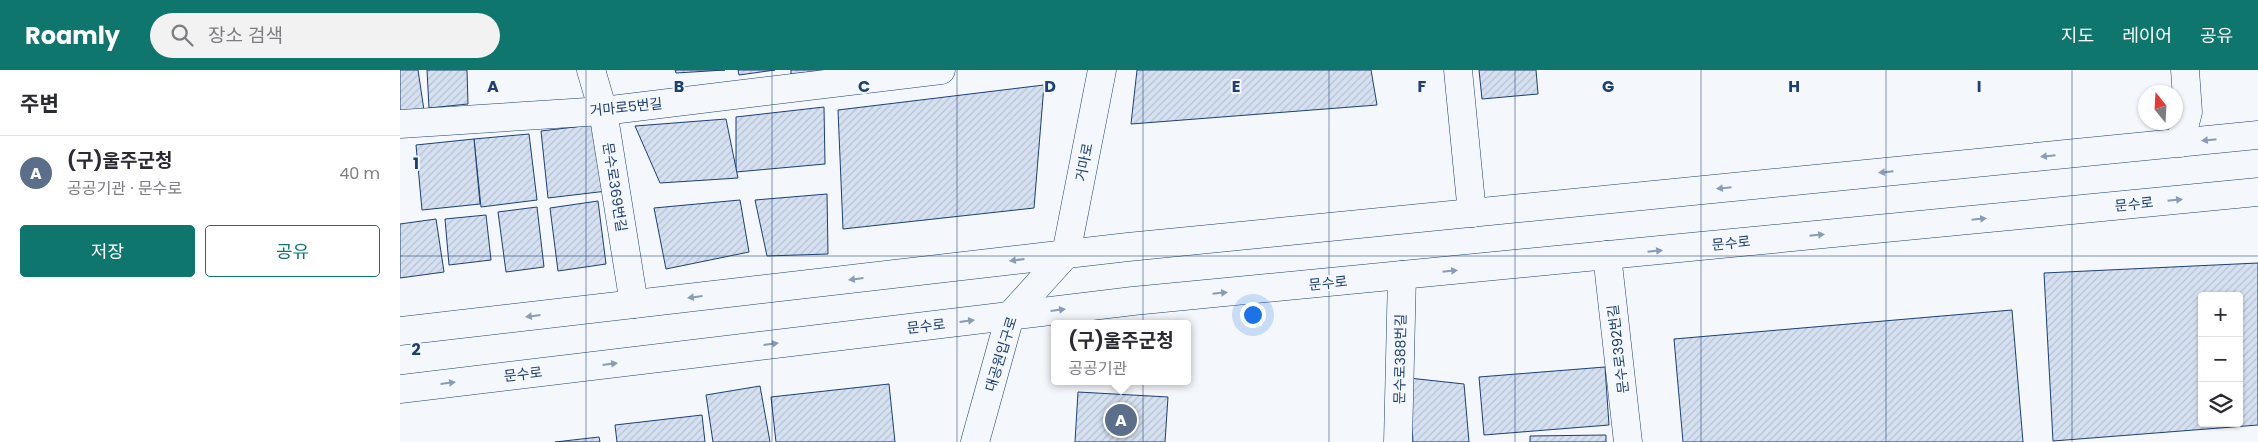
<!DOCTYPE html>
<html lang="ko">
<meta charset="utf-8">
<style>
:root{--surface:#fff;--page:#f2f2f3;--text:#2b2b33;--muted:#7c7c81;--line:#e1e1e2;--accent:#0f766e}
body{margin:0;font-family:Poppins,"Noto Sans KR",sans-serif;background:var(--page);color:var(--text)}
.controls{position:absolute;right:15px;bottom:15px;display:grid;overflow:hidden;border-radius:5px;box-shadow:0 1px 4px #0004}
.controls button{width:45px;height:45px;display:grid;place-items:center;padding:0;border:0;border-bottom:1px solid var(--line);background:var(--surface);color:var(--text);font:25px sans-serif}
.compass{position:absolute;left:1738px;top:15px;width:45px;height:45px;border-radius:50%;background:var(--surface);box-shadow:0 1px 4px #0004;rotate:342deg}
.you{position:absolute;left:852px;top:244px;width:18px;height:18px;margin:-12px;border:4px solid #fff;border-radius:50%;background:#1a73e8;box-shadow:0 0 0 8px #1a73e833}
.badge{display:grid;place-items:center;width:32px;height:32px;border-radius:50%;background:var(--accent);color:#fff;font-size:16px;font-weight:700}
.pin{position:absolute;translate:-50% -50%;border:2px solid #fff;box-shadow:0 1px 5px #0006}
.popup{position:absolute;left:651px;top:250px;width:140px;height:65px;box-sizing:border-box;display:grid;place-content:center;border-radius:5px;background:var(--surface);filter:drop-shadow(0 1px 4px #0005);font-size:16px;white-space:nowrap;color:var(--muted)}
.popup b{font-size:19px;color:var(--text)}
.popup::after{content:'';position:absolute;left:50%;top:100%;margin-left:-10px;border:10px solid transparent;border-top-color:var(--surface)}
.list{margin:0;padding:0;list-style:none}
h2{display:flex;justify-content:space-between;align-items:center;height:65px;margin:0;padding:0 20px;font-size:21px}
h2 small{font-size:16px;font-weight:400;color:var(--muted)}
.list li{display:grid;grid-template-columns:32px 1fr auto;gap:15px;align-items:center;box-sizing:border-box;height:75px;padding:0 20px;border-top:1px solid var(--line)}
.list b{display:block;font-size:19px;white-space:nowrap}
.list p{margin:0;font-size:16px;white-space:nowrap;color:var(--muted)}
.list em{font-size:16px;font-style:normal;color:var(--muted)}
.actions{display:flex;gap:10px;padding:15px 20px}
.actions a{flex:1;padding:11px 0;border:1px solid var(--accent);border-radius:5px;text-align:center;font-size:18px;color:var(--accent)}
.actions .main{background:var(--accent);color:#fff}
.icon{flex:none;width:28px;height:28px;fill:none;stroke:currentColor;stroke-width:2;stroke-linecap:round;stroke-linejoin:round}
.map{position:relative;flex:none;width:1858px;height:372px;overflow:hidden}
header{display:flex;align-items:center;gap:30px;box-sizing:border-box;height:70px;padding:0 25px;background:var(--accent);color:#fff}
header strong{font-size:24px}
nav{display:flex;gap:28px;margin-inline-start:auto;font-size:18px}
.search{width:350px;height:45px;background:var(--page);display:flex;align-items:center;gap:12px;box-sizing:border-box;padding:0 18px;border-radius:28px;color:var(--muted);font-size:19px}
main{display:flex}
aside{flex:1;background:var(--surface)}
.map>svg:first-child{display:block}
.building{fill:url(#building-hatch);stroke:#1d3f73;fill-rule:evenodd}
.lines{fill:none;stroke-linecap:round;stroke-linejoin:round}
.minor-casing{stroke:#1d3f73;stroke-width:29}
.major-casing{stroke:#1d3f73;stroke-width:29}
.minor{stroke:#f4f7fb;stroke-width:28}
.major{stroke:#f4f7fb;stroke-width:28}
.oneway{fill:#889bb7}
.grid{fill:none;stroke:#1d3f73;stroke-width:1;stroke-opacity:0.55}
.labels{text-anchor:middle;stroke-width:4;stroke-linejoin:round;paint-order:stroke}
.street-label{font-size:14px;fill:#1d3f73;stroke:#f4f7fb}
.grid-label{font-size:16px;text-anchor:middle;font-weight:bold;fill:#1d3f73;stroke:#f4f7fb;stroke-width:4;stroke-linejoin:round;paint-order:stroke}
</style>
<header>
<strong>Roamly</strong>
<div class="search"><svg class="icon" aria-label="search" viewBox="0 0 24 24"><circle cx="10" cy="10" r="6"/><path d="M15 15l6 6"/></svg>장소 검색</div>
<nav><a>지도</a><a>레이어</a><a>공유</a></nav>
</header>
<main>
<aside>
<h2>주변<small></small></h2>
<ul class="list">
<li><span class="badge" style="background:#5c6f8a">A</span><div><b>(구)울주군청</b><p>공공기관 · 문수로</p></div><em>40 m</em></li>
</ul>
<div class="actions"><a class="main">저장</a><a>공유</a></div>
</aside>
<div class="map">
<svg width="1858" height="372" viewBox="0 0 1858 372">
<defs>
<pattern id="building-hatch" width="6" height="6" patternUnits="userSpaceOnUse" patternTransform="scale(1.25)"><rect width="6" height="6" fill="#d5e0f0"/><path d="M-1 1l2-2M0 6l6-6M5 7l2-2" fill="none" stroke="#b6c1d1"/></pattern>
</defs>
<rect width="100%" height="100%" fill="#f4f7fb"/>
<g class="building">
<path d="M0,0H18L25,47L0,50Z"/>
<path d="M27,0H67L68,34L29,38Z"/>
<path d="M275,0H325L276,3Z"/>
<path d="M338,0H375L339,5Z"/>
<path d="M391,0H429L391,4Z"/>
<path d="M737,0H971L977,35L731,54Z"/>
<path d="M1079,0H1136L1138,24L1082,29Z"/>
<path d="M644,15L634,138L443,159L438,40Z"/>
<path d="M424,37L425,94L336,102V47Z"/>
<path d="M326,49L338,108L260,113L235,56Z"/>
<path d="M200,54L207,121L148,128L141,61Z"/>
<path d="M129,64L137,130L81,137L74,69Z"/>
<path d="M74,69L80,134L22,140L16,75Z"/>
<path d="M427,124L428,184L367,186L355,130Z"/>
<path d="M340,130L349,182L266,199L254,138Z"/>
<path d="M198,131L206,194L158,201L150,138Z"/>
<path d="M137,137L144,197L106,202L98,142Z"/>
<path d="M86,145L91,190L49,195L45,149Z"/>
<path d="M36,149L44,202L0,208V154Z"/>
<path d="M1858,193V355L1653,371L1644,203ZM1802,226H1839V353H1802Z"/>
<path d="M1612,240L1623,372H1283L1274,269Z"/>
<path d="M1205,297L1209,355L1084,365L1079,307Z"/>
<path d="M1009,308L1064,314L1069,372H1013Z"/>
<path d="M489,314L495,372H376L371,327Z"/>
<path d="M360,316L370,372H313L306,325Z"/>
<path d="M678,322L768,327L765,372H675Z"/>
<path d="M302,345L305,372H217L215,355Z"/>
<path d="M1206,365V372H1130V366Z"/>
<path d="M199,367L200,372H155Z"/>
</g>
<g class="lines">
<g class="minor-casing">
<g id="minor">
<path d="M191,0L203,41L234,234"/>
<path d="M1058,0L1072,143"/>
<path d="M0,54L203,41L541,0"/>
<path d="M1780,73L1788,42L1785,0"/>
<path d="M1207,185L1228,372"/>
<path d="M575,372L610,246L666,184"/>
<path d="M998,372L1002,205"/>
</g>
</g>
<g class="major-casing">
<g id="major">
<path d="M666,184L702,0"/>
<path d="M0,261L728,177L1858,65"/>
<path d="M0,319L733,231L1858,122"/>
</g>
</g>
<use href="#minor" class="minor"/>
<use href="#major" class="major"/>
</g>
<defs><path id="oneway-solid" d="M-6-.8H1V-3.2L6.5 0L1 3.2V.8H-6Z" transform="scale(1.25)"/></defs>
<g class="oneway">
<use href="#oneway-solid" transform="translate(1809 70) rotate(174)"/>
<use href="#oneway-solid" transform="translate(1648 86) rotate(174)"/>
<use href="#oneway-solid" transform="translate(1486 102) rotate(174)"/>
<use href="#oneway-solid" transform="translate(1324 118) rotate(174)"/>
<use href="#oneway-solid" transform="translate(1775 130) rotate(-6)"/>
<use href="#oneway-solid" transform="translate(1579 149) rotate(-6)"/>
<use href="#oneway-solid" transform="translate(1417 165) rotate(-6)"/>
<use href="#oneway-solid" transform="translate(1255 181) rotate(-6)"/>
<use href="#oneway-solid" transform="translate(617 190) rotate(173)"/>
<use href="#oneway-solid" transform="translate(1050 201) rotate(-6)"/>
<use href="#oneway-solid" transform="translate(456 209) rotate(173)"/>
<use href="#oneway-solid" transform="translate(820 223) rotate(-6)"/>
<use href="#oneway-solid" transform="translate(295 227) rotate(173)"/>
<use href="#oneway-solid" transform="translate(658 240) rotate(-7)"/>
<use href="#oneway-solid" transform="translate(133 246) rotate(173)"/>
<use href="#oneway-solid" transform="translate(567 251) rotate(-7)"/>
<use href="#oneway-solid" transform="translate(371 274) rotate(-7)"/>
<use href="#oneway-solid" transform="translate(210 294) rotate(-7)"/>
<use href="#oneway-solid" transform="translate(48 313) rotate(-7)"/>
</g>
<path class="grid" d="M186,0V372M372,0V372M557,0V372M743,0V372M929,0V372M1115,0V372M1301,0V372M1486,0V372M1672,0V372M0,186H1858"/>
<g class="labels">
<g class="street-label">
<text transform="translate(226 37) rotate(-6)" y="5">거마로5번길</text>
<text transform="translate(684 92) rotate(-79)" y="5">거마로</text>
<text transform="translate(215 117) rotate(81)" y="5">문수로369번길</text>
<text transform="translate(1734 134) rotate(-6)" y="5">문수로</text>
<text transform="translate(1331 173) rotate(-6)" y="5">문수로</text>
<text transform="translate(928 213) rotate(-6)" y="5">문수로</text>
<text transform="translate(526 256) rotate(-7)" y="5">문수로</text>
<text transform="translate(1218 279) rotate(-97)" y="5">문수로392번길</text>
<text transform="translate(601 284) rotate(-73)" y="5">대공원입구로</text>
<text transform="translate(1000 289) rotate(-89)" y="5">문수로388번길</text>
<text transform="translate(123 304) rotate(-7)" y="5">문수로</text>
</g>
</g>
<g class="grid-label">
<text x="93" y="22">A</text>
<text x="279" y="22">B</text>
<text x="464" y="22">C</text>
<text x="650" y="22">D</text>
<text x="836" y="22">E</text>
<text x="1022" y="22">F</text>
<text x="1208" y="22">G</text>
<text x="1394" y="22">H</text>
<text x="1579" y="22">I</text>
<text x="16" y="99">1</text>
<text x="16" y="285">2</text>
</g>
</svg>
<div class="controls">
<button>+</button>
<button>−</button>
<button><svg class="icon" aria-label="layers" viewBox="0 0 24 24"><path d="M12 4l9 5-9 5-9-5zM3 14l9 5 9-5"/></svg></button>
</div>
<svg class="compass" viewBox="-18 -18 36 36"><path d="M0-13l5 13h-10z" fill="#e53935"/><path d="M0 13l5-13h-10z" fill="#7c7c81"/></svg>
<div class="you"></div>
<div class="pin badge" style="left:721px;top:350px;background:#5c6f8a">A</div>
<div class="popup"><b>(구)울주군청</b>공공기관</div>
</div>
</main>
